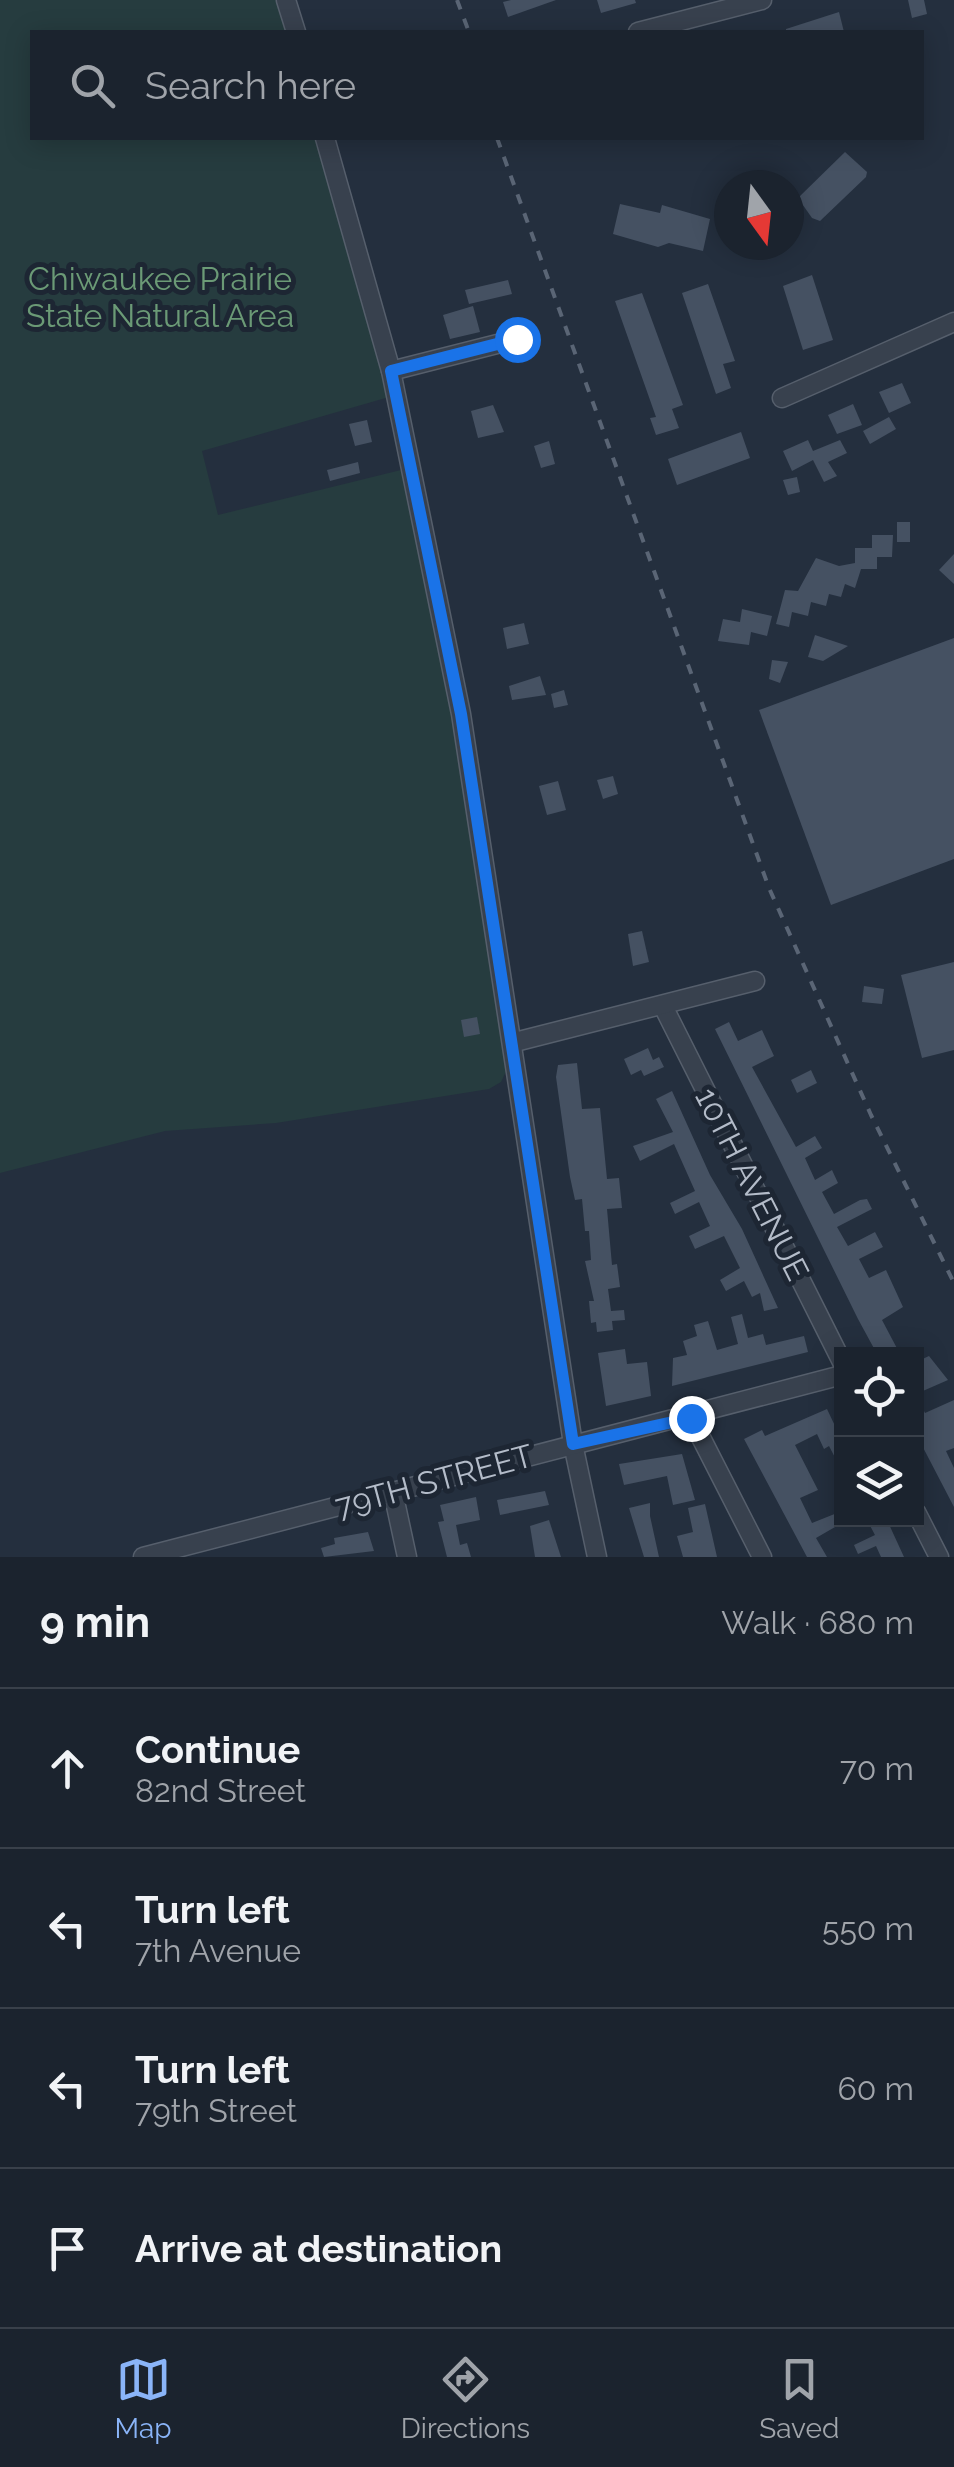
<!DOCTYPE html>
<meta charset="utf-8">
<style>
:root{--surface:#1b232e;--page:#282f3a;--text:#f1f3f6;--muted:#a0a4aa;--line:#39404a;--accent:#8ab4f8}
body{margin:0;font-family:Raleway,sans-serif;background:var(--page);color:var(--text)}
.controls{position:absolute;right:30px;bottom:30px;display:grid;overflow:hidden;border-radius:0px;box-shadow:0 5px 25px #0003}
.controls button{width:90px;height:90px;display:grid;place-items:center;padding:0;border:0;border-bottom:2px solid var(--line);background:var(--surface);color:var(--text);font:50px sans-serif}
.compass{position:absolute;left:714px;top:170px;width:90px;height:90px;border-radius:50%;background:var(--surface);box-shadow:0 5px 25px #0003;rotate:165deg}
.stop{position:absolute;width:30px;height:30px;margin:-22px;border:8px solid #1a73e8;border-radius:50%;background:#fff}
.stop.end{background:#1a73e8;border-color:#fff;box-shadow:0 2px 10px #0008}
.list{margin:0;padding:0;list-style:none}
h2{display:flex;justify-content:space-between;align-items:center;height:130px;margin:0;padding:0 40px;font-size:42px}
h2 small{font-size:32px;font-weight:400;color:var(--muted)}
.list li{display:grid;grid-template-columns:65px 1fr auto;gap:30px;align-items:center;box-sizing:border-box;height:160px;padding:0 40px;border-top:2px solid var(--line)}
.list b{display:block;font-size:38px;white-space:nowrap}
.list p{margin:0;font-size:32px;white-space:nowrap;color:var(--muted)}
.list em{font-size:32px;font-style:normal;color:var(--muted)}
.icon{flex:none;width:55px;height:55px;fill:none;stroke:currentColor;stroke-width:2;stroke-linecap:round;stroke-linejoin:round}
.map{position:relative;flex:none;width:954px;height:1557px;overflow:hidden}
.search{position:absolute;background:var(--surface);box-shadow:0 5px 25px #0003;left:30px;right:30px;top:30px;height:110px;display:flex;align-items:center;gap:25px;box-sizing:border-box;padding:0 35px;border-radius:0px;color:var(--muted);font-size:38px}
.sheet{height:770px;background:var(--surface)}
nav{display:flex;justify-content:space-around;align-items:center;box-sizing:border-box;height:140px;border-top:2px solid var(--line);background:var(--surface);font-size:28px;color:var(--muted)}
nav a{display:grid;justify-items:center;gap:5px}
nav .on{color:var(--accent)}
.map>svg:first-child{display:block}
.green{fill:#263c3f}
.building{fill:#455162}
.lines{fill:none;stroke-linecap:round;stroke-linejoin:round}
.minor-casing{stroke:#565f6c;stroke-width:21}
.minor{stroke:#38414e;stroke-width:18}
.rail{stroke:#5a6575;stroke-width:4;stroke-dasharray:10 10;stroke-linecap:butt}
.route{stroke:#1a73e8;stroke-width:12}
.labels{text-anchor:middle;stroke-width:10;stroke-linejoin:round;paint-order:stroke}
.park-label{font-size:32px;fill:#6b9a76;stroke:#1d2633}
.street-label{font-size:32px;fill:#b4bcc9;stroke:#1d2633}
</style>
<div class="map">
<svg width="954" height="1557" viewBox="0 0 954 1557">
<rect width="100%" height="100%" fill="#242f3e"/>
<path class="green" d="M0,0H281L290,32H32V138H320L389,397L202,451L218,515L405,469L477,850L508,1067L501,1082L489,1089L276,1123L165,1131L0,1173Z"/>
<g class="building">
<path d="M556,0L508,17L503,2L511,0Z"/>
<path d="M597,0H635L636,3L601,13Z"/>
<path d="M908,0H924L927,14L912,18Z"/>
<path d="M839,12L844,32H786V29Z"/>
<path d="M845,152L867,172L866,177L820,221L812,218L798,198Z"/>
<path d="M620,204L660,213L662,205L710,219L703,251L669,243L658,247L613,234Z"/>
<path d="M812,275L833,340L803,350L783,286Z"/>
<path d="M508,280L512,294L469,304L465,290Z"/>
<path d="M708,284L735,361L723,364L731,388L716,394L682,293Z"/>
<path d="M642,293L683,405L672,409L679,428L656,435L650,418L656,417L615,301Z"/>
<path d="M473,306L480,332L450,339L443,315Z"/>
<path d="M902,383L911,403L889,413L879,392Z"/>
<path d="M853,404L862,425L837,434L828,415Z"/>
<path d="M493,405L504,432L478,438L471,411Z"/>
<path d="M889,417L896,429L870,444L863,431Z"/>
<path d="M367,420L372,442L355,446L349,424Z"/>
<path d="M741,432L750,458L677,485L668,459Z"/>
<path d="M808,440L813,451L840,440L847,453L828,462L837,476L824,482L813,460L792,471L783,451Z"/>
<path d="M549,441L555,464L541,468L534,446Z"/>
<path d="M358,462L360,473L330,481L327,470Z"/>
<path d="M797,477L800,492L788,495L783,480Z"/>
<rect x="897" y="522" width="13" height="20"/>
<path d="M872,535H893L892,557H877V569H861L855,588L845,584L841,597L829,594L826,606L811,602L808,616L792,612L789,627L776,624L785,590L798,591L816,558L839,566L855,563V548H872Z"/>
<path d="M954,554V584L939,570Z"/>
<path d="M742,609L772,616L767,636L751,632L749,645L718,641L723,619L740,622Z"/>
<path d="M524,623L529,644L507,649L503,628Z"/>
<path d="M815,635L848,646L823,661L808,657Z"/>
<path d="M954,638V859L831,905L759,710Z"/>
<path d="M772,660L788,662L780,683L769,679Z"/>
<path d="M540,676L546,695L512,700L509,686Z"/>
<path d="M564,690L568,705L554,708L551,694Z"/>
<path d="M613,776L618,794L603,799L597,780Z"/>
<path d="M558,781L566,810L547,815L539,786Z"/>
<path d="M642,931L649,962L633,966L628,934Z"/>
<path d="M954,962V1050L922,1058L901,975Z"/>
<path d="M864,986L884,989L882,1004L862,1002Z"/>
<path d="M477,1017L480,1034L464,1037L461,1020Z"/>
<path d="M729,1022L738,1041L762,1030L774,1056L752,1067L796,1147L815,1136L822,1148L805,1158L815,1180L832,1170L838,1183L822,1192L834,1214L860,1200L867,1199L872,1209L837,1227L848,1246L875,1232L883,1247L859,1259L869,1278L886,1270L903,1307L882,1320L900,1354H877L858,1319L715,1029Z"/>
<path d="M648,1048L653,1060L659,1057L664,1067L644,1076L641,1070L631,1075L624,1059Z"/>
<path d="M577,1063L582,1109L600,1108L607,1179L619,1178L622,1208L607,1209L612,1265L617,1264L620,1287L608,1289L611,1311L624,1310L625,1320L612,1321L613,1330L597,1332L596,1322L591,1323L589,1301H594L585,1261L591,1260L589,1231H585L582,1199L575,1200L570,1177L556,1077L558,1065Z"/>
<path d="M811,1070L817,1083L797,1093L791,1080Z"/>
<path d="M672,1091L710,1175L742,1229L778,1308L764,1311L760,1293L752,1297L744,1281L726,1291L720,1280L740,1268L724,1236L695,1249L689,1236L710,1226L699,1202L675,1214L670,1203L695,1191L674,1144L640,1161L633,1146L673,1132L656,1099Z"/>
<path d="M742,1314L748,1338L763,1334L766,1345L804,1336L808,1352L672,1386L673,1358L687,1355L683,1341L697,1336L694,1325L708,1321L717,1350L738,1344L731,1317Z"/>
<path d="M625,1349L627,1364L647,1362L651,1396L606,1406L598,1353Z"/>
<path d="M929,1356L948,1380L916,1394V1362Z"/>
<path d="M916,1395L925,1413L954,1400V1448L946,1451L954,1468V1507L916,1434Z"/>
<path d="M827,1409L836,1428L842,1425V1471L829,1446L824,1449L817,1434L795,1445L818,1490L800,1498L812,1523L842,1511V1523L816,1538L827,1557H807L744,1439L762,1430L765,1436Z"/>
<path d="M682,1454L695,1500L673,1505L667,1476L624,1485L619,1464Z"/>
<path d="M545,1491L549,1505L500,1515L497,1500Z"/>
<path d="M476,1497L480,1520L456,1525L460,1545L467,1543L471,1557H447L438,1522L444,1521L440,1505Z"/>
<path d="M650,1503V1516L659,1557H644L629,1508Z"/>
<path d="M705,1504L717,1557H683L677,1536L693,1532L688,1508Z"/>
<path d="M549,1520L561,1557H535L530,1526Z"/>
<path d="M867,1520H887L904,1557H881L876,1546L858,1554L854,1545L875,1535Z"/>
<path d="M368,1532L374,1551L324,1557L321,1548L335,1544L334,1538Z"/>
</g>
<g class="lines">
<g class="minor-casing">
<g id="minor">
<path d="M286,0L296,32"/>
<path d="M638,32L762,0"/>
<path d="M325,138L391,371L461,714L573,1444L597,1557"/>
<path d="M391,371L517,339"/>
<path d="M782,398L954,322"/>
<path d="M663,1006L842,1362"/>
<path d="M515,1042L755,981"/>
<path d="M691,1418L762,1557"/>
<path d="M393,1492L407,1557"/>
<path d="M916,1512L939,1557"/>
<path d="M143,1557L842,1375"/>
</g>
</g>
<use href="#minor" class="minor"/>
<g class="rail">
<path d="M457,0L469,32"/>
<path d="M497,138L769,888L871,1115L954,1283"/>
</g>
</g>
<g class="lines">
<path class="route" d="M517,339L391,371L461,714L573,1444L691,1418"/>
</g>
<g class="labels">
<g class="park-label">
<text x="160" y="290">Chiwaukee Prairie<tspan x="160" dy="37">State Natural Area</tspan></text>
</g>
<g class="street-label">
<text transform="translate(752 1184) rotate(63)" y="11">10TH AVENUE</text>
<text transform="translate(434 1481) rotate(-15)" y="11">79TH STREET</text>
</g>
</g>
</svg>
<div class="controls">
<button><svg class="icon" aria-label="locate" viewBox="0 0 24 24"><circle cx="12" cy="12" r="6"/><path d="M12 2v4M12 18v4M2 12h4M18 12h4"/></svg></button>
<button><svg class="icon" aria-label="layers" viewBox="0 0 24 24"><path d="M12 4l9 5-9 5-9-5zM3 14l9 5 9-5"/></svg></button>
</div>
<svg class="compass" viewBox="-18 -18 36 36"><path d="M0-13l5 13h-10z" fill="#e53935"/><path d="M0 13l5-13h-10z" fill="#a0a4aa"/></svg>
<div class="stop" style="left:517px;top:339px"></div>
<div class="stop end" style="left:691px;top:1418px"></div>
<div class="search"><svg class="icon" aria-label="search" viewBox="0 0 24 24"><circle cx="10" cy="10" r="6"/><path d="M15 15l6 6"/></svg>Search here</div>
</div>
<section class="sheet">
<h2>9 min<small>Walk · 680 m</small></h2>
<ul class="list">
<li><svg class="icon" aria-label="ahead" viewBox="0 0 24 24"><path d="M12 20V5M6 11l6-6 6 6"/></svg><div><b>Continue</b><p>82nd Street</p></div><em>70 m</em></li>
<li><svg class="icon" aria-label="left" viewBox="0 0 24 24"><path d="M17 20v-9H6M10 6l-5 5 5 5"/></svg><div><b>Turn left</b><p>7th Avenue</p></div><em>550 m</em></li>
<li><svg class="icon" aria-label="left" viewBox="0 0 24 24"><path d="M17 20v-9H6M10 6l-5 5 5 5"/></svg><div><b>Turn left</b><p>79th Street</p></div><em>60 m</em></li>
<li><svg class="icon" aria-label="arrive" viewBox="0 0 24 24"><path d="M6 21V4h12l-3 4 3 4H6"/></svg><div><b>Arrive at destination</b></div></li>
</ul>
</section>
<nav>
<a class="on"><svg class="icon" aria-label="map" viewBox="0 0 24 24"><path d="M3 6l6-2 6 2 6-2v14l-6 2-6-2-6 2zM9 4v14M15 6v14"/></svg>Map</a>
<a><svg class="icon" aria-label="directions" viewBox="0 0 24 24"><path d="M12 3l9 9-9 9-9-9zM9 14v-3h6M13 9l2 2-2 2"/></svg>Directions</a>
<a><svg class="icon" aria-label="saved" viewBox="0 0 24 24"><path d="M7 4h10v16l-5-4-5 4z"/></svg>Saved</a>
</nav>
